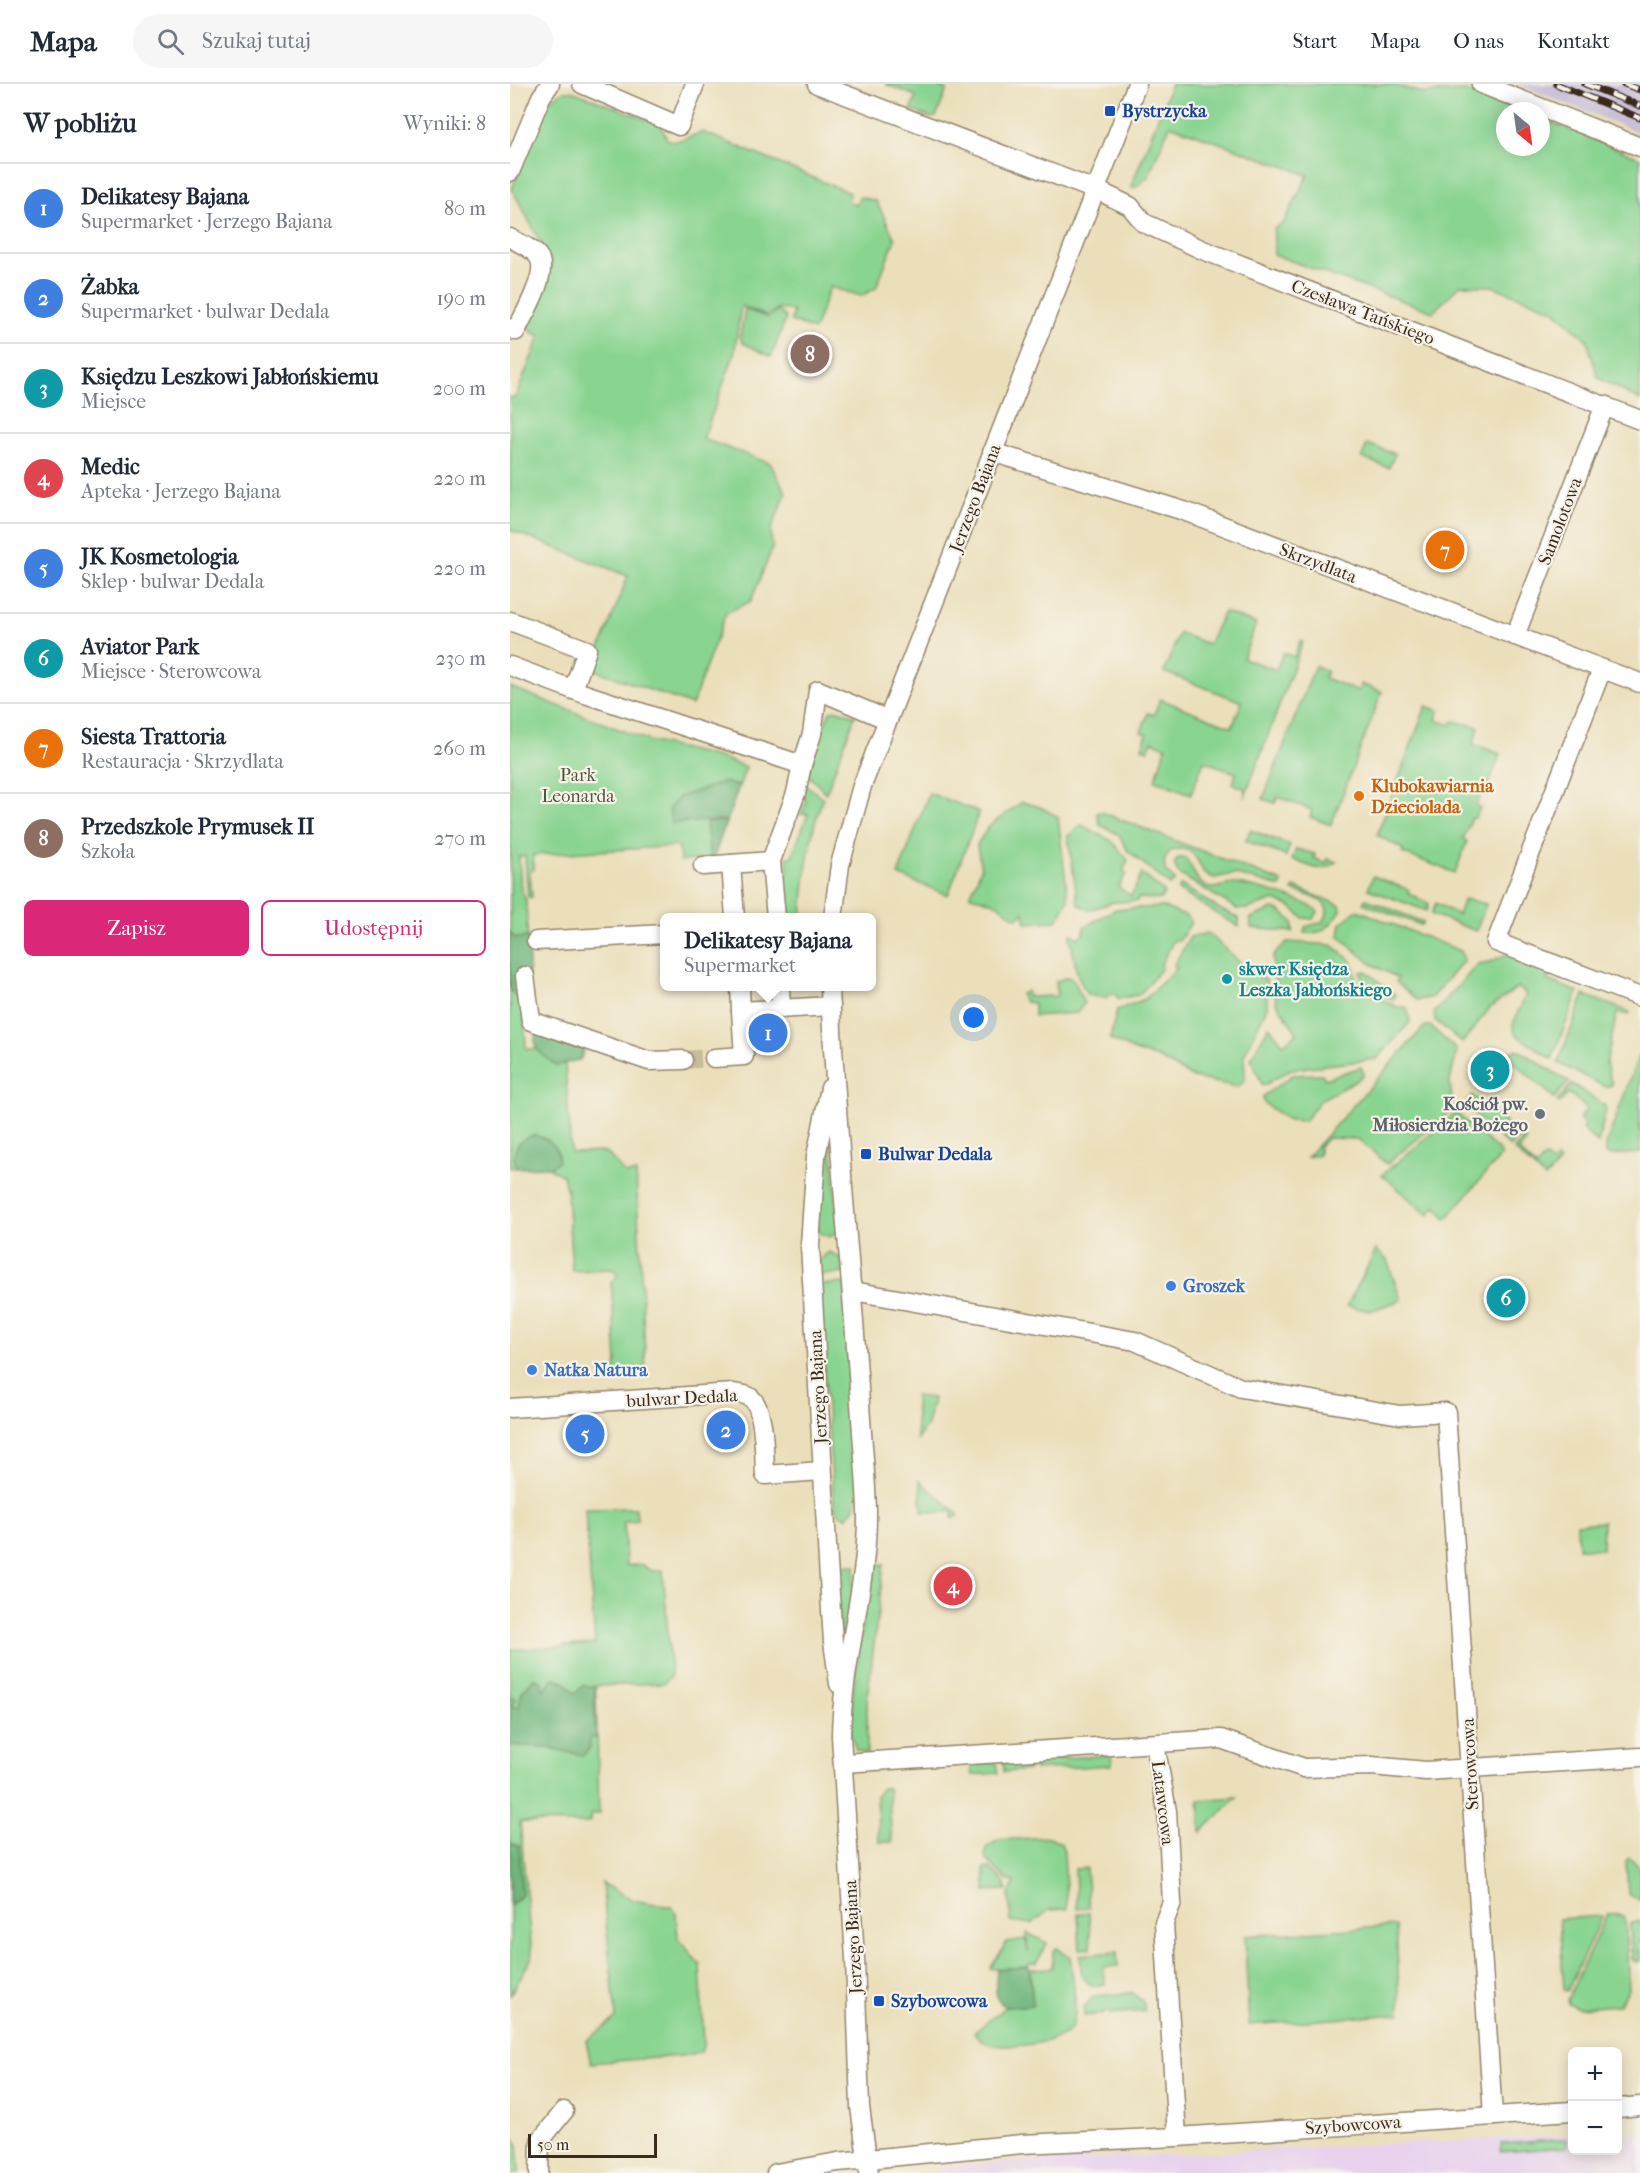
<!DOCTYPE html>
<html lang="pl">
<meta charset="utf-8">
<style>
:root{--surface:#fff;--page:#f6f6f7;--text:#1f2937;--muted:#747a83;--line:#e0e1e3;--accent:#db2777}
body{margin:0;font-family:"IM FELL French Canon",serif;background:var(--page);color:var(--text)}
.controls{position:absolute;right:18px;bottom:18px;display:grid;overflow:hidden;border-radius:9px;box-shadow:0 3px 15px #0003}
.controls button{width:54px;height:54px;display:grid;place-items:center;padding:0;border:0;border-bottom:2px solid var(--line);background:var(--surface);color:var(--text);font:30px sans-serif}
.compass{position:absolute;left:986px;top:18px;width:54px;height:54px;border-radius:50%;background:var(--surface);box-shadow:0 3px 15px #0003;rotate:151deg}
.scale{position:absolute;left:18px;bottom:15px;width:129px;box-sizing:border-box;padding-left:6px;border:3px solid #3b2a1e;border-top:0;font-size:16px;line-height:21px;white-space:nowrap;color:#3b2a1e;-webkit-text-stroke:4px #f7f3e8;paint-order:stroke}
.you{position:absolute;left:464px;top:934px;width:21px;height:21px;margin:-15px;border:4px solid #fff;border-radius:50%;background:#1a73e8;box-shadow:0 0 0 9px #1a73e833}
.badge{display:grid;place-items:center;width:39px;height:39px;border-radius:50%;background:var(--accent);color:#fff;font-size:20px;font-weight:700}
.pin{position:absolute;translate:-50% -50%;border:3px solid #fff;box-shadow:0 2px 6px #0006}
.popup{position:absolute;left:150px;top:829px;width:216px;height:78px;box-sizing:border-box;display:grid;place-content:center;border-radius:9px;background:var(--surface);filter:drop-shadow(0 2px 4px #0005);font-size:20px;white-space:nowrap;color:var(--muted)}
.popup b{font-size:22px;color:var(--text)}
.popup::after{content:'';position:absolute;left:50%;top:100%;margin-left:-12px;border:12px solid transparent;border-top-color:var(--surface)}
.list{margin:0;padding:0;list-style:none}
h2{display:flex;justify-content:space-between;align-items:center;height:78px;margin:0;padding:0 24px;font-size:26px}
h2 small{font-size:20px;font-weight:400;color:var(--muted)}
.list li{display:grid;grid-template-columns:39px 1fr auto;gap:18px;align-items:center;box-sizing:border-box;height:90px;padding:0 24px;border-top:2px solid var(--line)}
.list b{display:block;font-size:22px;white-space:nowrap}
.list p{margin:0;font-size:20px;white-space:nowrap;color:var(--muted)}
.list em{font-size:20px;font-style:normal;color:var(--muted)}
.actions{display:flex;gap:12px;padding:18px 24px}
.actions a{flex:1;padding:14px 0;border:2px solid var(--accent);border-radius:9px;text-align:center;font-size:21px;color:var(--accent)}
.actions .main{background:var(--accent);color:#fff}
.icon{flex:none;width:33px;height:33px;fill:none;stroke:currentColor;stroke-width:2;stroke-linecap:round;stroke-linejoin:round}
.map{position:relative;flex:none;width:1130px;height:2089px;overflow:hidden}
header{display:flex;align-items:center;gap:36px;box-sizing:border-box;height:84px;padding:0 30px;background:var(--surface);border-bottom:2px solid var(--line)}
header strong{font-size:28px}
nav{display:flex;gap:33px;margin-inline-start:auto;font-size:21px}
.search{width:420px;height:54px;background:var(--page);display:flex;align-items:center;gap:15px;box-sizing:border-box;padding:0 21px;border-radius:33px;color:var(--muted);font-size:22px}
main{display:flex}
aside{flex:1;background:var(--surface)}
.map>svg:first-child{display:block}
.built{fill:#e8d2ee}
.industrial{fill:#c9bfd7}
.green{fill:#89d491;stroke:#627f58;stroke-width:1.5}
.forest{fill:#6eb67b;stroke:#54704c;stroke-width:1.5}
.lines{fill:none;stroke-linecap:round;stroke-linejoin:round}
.minor-tunnel{stroke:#c8bb9c;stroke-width:18;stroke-dasharray:18 9;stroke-linecap:butt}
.minor-casing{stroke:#93846c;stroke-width:21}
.minor{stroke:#fff;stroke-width:18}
.rail-casing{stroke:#3b2a1e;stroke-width:7}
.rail{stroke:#f7f3e8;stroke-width:4.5;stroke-dasharray:14;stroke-linecap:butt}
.transit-dot{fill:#1a4fb4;stroke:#f7f3e8;stroke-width:2}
.food-dot{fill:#e8710a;stroke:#f7f3e8;stroke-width:2}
.culture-dot{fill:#0f9aa8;stroke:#f7f3e8;stroke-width:2}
.worship-dot{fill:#6b7280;stroke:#f7f3e8;stroke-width:2}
.shop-dot{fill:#3f7fe0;stroke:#f7f3e8;stroke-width:2}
.labels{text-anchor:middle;stroke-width:4.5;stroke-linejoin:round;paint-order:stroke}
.transit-label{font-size:18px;font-weight:bold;fill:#164399;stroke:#f7f3e8;text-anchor:start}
.street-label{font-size:18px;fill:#3b2a1e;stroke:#f7f3e8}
.park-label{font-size:18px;fill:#4e543b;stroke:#f7f3e8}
.food-label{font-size:18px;font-weight:bold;fill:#c56008;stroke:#f7f3e8;text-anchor:start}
.culture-label{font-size:18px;font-weight:bold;fill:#0d838f;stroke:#f7f3e8;text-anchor:start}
.worship-label{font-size:18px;font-weight:bold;fill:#5b616d;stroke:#f7f3e8;text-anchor:end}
.shop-label{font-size:18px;font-weight:bold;fill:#366cbe;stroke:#f7f3e8;text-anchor:start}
</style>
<header>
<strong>Mapa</strong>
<div class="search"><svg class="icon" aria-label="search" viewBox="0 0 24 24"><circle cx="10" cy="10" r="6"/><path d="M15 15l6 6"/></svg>Szukaj tutaj</div>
<nav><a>Start</a><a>Mapa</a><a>O nas</a><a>Kontakt</a></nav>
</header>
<main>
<aside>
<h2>W pobliżu<small>Wyniki: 8</small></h2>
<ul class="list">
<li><span class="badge" style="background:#3f7fe0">1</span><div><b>Delikatesy Bajana</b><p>Supermarket · Jerzego Bajana</p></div><em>80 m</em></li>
<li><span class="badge" style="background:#3f7fe0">2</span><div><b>Żabka</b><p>Supermarket · bulwar Dedala</p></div><em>190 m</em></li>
<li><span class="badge" style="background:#0f9aa8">3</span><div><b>Księdzu Leszkowi Jabłońskiemu</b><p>Miejsce</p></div><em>200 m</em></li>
<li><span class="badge" style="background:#e0444e">4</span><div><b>Medic</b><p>Apteka · Jerzego Bajana</p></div><em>220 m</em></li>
<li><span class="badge" style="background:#3f7fe0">5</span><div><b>JK Kosmetologia</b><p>Sklep · bulwar Dedala</p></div><em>220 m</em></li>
<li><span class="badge" style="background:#0f9aa8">6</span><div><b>Aviator Park</b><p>Miejsce · Sterowcowa</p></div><em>230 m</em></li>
<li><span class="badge" style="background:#e8710a">7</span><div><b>Siesta Trattoria</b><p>Restauracja · Skrzydlata</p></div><em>260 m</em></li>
<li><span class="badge" style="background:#8d6e63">8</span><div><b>Przedszkole Prymusek II</b><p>Szkoła</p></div><em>270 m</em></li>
</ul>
<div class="actions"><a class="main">Zapisz</a><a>Udostępnij</a></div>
</aside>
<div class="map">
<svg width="1130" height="2089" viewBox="0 0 1130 2089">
<rect width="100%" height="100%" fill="#f7f3e8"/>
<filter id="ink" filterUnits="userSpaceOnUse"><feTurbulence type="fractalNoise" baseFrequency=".0167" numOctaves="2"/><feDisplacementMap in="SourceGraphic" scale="12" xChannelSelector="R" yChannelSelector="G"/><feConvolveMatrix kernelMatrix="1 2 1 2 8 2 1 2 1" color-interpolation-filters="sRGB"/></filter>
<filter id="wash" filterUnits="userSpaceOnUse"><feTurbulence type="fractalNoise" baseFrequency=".008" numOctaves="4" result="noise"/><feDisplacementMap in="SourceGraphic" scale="24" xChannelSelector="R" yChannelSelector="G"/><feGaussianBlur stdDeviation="1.35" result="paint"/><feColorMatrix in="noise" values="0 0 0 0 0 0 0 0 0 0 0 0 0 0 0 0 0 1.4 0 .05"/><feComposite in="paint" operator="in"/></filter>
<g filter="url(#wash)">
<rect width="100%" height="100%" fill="#ebdfbb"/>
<path class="built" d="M1130,2048V2089H428V2082L1062,2051V2066H1108V2049Z"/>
<path class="industrial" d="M1007,0H1130V49Z"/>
<g class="green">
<path d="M375,0H422L437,6L426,33L421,34L401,26L406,12Z"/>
<path d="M661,0H881L912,9L956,7L1015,27H995V63H1031V34L1130,74V316L1088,294L1077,256L1044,226L982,202L950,201L923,228L764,171V145L774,138L798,91L660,41L638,93L626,103H621Z"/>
<path d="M54,7H62L151,41L157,55L164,58L193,48L340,109L338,118L346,121L350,113L366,117L385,155L366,204L351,212L320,203L304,246L281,237L283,227L268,224L257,232L231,222L224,271L193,355L260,379L276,409L261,446L262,465L241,517L216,529L182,621L82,585L118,492L0,446V313L5,314L30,252L21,248L16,239L42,180L2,105L36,19Z"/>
<path d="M235,225L258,234L268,226L276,234L261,273L233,259L230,253Z"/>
<path d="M857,360L885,370L879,384L852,374Z"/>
<path d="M714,528L746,540L733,574L766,586L773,569L784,573L790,557L793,558L734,715L736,705L723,700L726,689L694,677L681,710L645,696L656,663L642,657L638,666L632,664L637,650L631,648L638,629L644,631L650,615L722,643L732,618L654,588L669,549L698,560Z"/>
<path d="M805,582L817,587L814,594L848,607L851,600L872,608L821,741L800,733L802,726L768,713L765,719L753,715Z"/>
<path d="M0,603L139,657L208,673L236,683L203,775L170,777L169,762L23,771L24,785L20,788L22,813H18L15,772L9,773L11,805L16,816L19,887L12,890L16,965H26L27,950L74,967L70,976L55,978L61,1069L96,1068L116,1090L126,1089L136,1289L99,1291L105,1285L107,1277L101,1198L107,1193V1189L102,1185L62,1187L57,1108L53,1092L37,1082L0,1084Z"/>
<path d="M916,622L929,627L926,636L941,641L943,637L969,643L963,660L990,670L978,702L975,700L966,722L970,724L965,734H962L953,755L957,757L945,789L892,769L893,765L867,751Z"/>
<path d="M328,626L345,632L316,709L298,691L301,674L320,627Z"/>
<path d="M296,701L313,714C298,753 295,792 292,833H274L272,801L278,787L277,774L282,772L298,730H291L296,718L292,709Z"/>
<path d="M419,709L469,728L438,811L388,791Z"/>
<path d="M512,718L530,723L548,733L558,816L547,837L516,839L514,829L507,834C500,831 496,826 490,822C480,816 471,814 460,812L471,785L467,761L478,743Z"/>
<path d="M591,728L772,798L771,803L724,790L704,794L694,789C686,772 681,760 660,767L654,777L655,787L665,796L660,801L618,767L608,750L590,741L587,729Z"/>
<path d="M571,741L602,757L618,776L613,787L617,789L608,803L621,812L632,790L655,809L650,815L628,814L627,817L604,818L579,826L568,820L558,752Z"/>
<path d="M740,746L780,761L776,772L736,757Z"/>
<path d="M786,765L805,770L804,774L815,779L818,775L826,778C813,791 797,781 782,775Z"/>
<path d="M668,774H675C684,783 684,797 697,803C707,807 715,799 725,800C738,801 803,818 808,828L803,835L793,834L781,823L765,816L737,825H727L669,790L664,780Z"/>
<path d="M863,792L899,806L898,809L919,820L917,827L858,805Z"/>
<path d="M671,801L709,825L729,834V843L668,806Z"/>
<path d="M784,803L830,821L831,826C821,841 813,851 794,849L795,843L813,838C828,817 798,811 783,807Z"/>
<path d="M856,815L913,838L911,841L853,819Z"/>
<path d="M954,815L976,820L966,847L921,830L926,819L948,831Z"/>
<path d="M653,823L678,833L681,839L669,857L664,856L651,880L652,884L630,910L609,915L605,910L598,911L596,914L577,911L567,889L560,852L562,850L568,854L574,849V843L606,825Z"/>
<path d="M763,825L770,827L783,838V848L741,844V834Z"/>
<path d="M847,826L951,867L954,876L921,914L907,916L886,898L888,894L860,879L829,852L831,839Z"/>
<path d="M698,849L736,884L756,896L757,923L734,971L735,996L728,1003L684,994L648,974L625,967L600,955L607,926L635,915L667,884L664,881L680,853Z"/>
<path d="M777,858L822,861L842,877L849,903L886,923H897L900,938L867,975L781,985L753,1002L741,974L759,942L773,960L787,949L766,918L763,872Z"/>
<path d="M997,870L1041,885L1037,896L1068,908L1042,975L1005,950L1003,940L1016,910L1008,903L980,924L952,959L925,936L924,929L968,880L980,878Z"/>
<path d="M856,887L885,911L883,916L854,899L851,888Z"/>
<path d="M559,893L565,898L574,920L567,929L524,932V919L515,918L511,910L517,907L518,913L547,912L546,897Z"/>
<path d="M1074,911L1120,928L1119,931L1107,929L1096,980L1102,1001L1095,1003L1048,979Z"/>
<path d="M915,942H920L947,966L940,997L942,1026L877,1080L848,1055L818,1054L809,1063V1071L797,1073Z"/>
<path d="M1007,965L1059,998L1044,1014L996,971Z"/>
<path d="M1130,968V1069L1099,1071L1095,1069L1097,1058Z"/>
<path d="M851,983L854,990L846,997L810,1016L795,1037L778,1036L754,1019L753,1012L783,991L812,990L815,995Z"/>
<path d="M1062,1000L1094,1021L1096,1025L1088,1059L1072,1045L1075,1041L1069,1035L1077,1025L1059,1009L1049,1019L1047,1016Z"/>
<path d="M962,1011L1010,1051L1000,1063L966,1032L957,1019Z"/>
<path d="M946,1029L988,1066L991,1072L936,1135L926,1122L918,1131L872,1091Z"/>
<path d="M319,1033L329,1147L320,1153L309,1149L306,1121Z"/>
<path d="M1014,1054L1016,1057L1009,1067L1026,1083L1035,1073L1042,1079L1046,1075L1050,1078L1035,1094L1004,1066Z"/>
<path d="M866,1166L877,1176L891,1216L860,1227L837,1222Z"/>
<path d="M319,1168L331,1174L334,1189L308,1191V1177Z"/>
<path d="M335,1199L348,1411L344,1425L337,1433L329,1430L324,1422L308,1201Z"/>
<path d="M405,1312L423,1314L417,1341L407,1356Z"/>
<path d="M410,1397L448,1430V1432L442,1434V1428H412Z"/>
<path d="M126,1424L127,1436L114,1438L116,1481H132L142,1487L153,1486L161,1592L154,1599L86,1602L89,1730H82L80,1738L75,1739L10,1738L22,1873L0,1911V1822L12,1811L9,1762L0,1759V1661L33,1663L73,1671L80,1654L86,1653L84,1602L65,1610L54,1597L43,1594L36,1605L32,1604L10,1625L1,1622L6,1615L0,1611V1566L85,1560L75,1425Z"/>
<path d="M1093,1438L1092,1465L1068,1464L1067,1440Z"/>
<path d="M374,1480L357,1615V1670L346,1666L341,1651L342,1614L360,1482Z"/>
<path d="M346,1481L335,1558L331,1562L325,1482Z"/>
<path d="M601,1671L602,1681L524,1686V1676Z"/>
<path d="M518,1676L519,1686L494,1688L493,1678Z"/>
<path d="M487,1678L488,1689L462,1691L461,1680Z"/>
<path d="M372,1704H378L382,1758H369L366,1712Z"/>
<path d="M727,1713L691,1748L689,1716Z"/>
<path d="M540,1753L551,1759L554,1768L557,1825L539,1826L522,1840L501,1837L499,1811L505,1798L496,1795L475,1774L476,1764L488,1756Z"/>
<path d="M1119,1774L1130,1783V1816L1118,1810L1116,1777Z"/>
<path d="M474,1784H480L494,1798L497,1806L476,1807Z"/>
<path d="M576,1784L579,1823L567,1825L565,1785Z"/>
<path d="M92,1799L123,1816L161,1823L166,1829L168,1854L190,1881L194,1960L190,1968L182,1971L81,1979L76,1957L106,1934Z"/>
<path d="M579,1829L581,1864L570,1865L568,1830Z"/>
<path d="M1097,1830L1110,1831L1115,1834L1119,1906L1108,1921L1068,1924L1058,1920L1057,1916Z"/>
<path d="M1092,1832L1057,1907L1054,1906L1049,1835Z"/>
<path d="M1130,1837V1877L1125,1878L1122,1875L1120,1840Z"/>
<path d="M886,1842L890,1930L739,1941L735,1852Z"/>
<path d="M517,1849L537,1859L527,1879L519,1880V1883L480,1885L497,1858L516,1855L518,1869Z"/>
<path d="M547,1864L560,1872C562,1889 569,1927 562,1942C553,1960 501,1964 483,1961C475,1960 469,1954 464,1949L495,1923L523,1921L520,1885L542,1884L543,1867Z"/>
<path d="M607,1868L608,1882L594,1883L595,1900L582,1902L572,1893L570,1871Z"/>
<path d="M623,1909L634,1919V1927L599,1930L598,1927H594V1930L574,1932V1923L584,1912Z"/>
<path d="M0,2052L5,2054L8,2061L10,2089H0Z"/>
<path d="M1057,2055V2063L991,2068V2060Z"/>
</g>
<g class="forest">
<path d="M214,698L229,702L217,736L161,739L159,725L169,713Z"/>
<path d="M196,738H216L203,775H200Z"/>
<path d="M0,848L5,854L18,853L19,887L11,918L0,905Z"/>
<path d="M30,947L73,961L71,975L46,982L26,965L25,954Z"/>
<path d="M25,1051C39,1055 51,1062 48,1078L41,1083L7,1084C0,1068 7,1054 25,1051Z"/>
<path d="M24,1594L32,1598V1604L35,1605L43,1594L54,1598L65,1609L74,1601L84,1603L86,1654H80V1664L73,1671L33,1663L0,1661V1611L6,1615L2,1622L9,1624L11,1609Z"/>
<path d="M0,1759L9,1762L12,1811L0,1822Z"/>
<path d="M519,1883L523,1921L495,1923C482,1913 486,1899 487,1885Z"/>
</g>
</g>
<g filter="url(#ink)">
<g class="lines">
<path class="minor-tunnel" d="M173,976L204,974"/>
<g class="minor-casing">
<g id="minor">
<path d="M72,0L169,42L185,0"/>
<path d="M307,0L593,109L620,122L634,139L693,166L1130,336"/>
<path d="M971,0L1130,63"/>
<path d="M0,88L31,13L40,0"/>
<path d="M0,154C9,159 22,164 28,172C40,188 14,230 6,247L0,244"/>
<path d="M482,368L674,427L1130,599"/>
<path d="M0,537L77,566L63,606"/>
<path d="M1005,552L1095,321"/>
<path d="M0,582L72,609L292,681L302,650L308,606L378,636"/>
<path d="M1092,585L986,858L1130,913"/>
<path d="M221,780L225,834"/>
<path d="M193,782L261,777"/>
<path d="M266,834L261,777L286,709L292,681"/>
<path d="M323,834L330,781L352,702L627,0"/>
<path d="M26,857L154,850"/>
<path d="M15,892L21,937L139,977L173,976"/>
<path d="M230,902L231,927"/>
<path d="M270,902L271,924"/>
<path d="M320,902C325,1041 341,1180 350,1319C352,1355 356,1391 357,1427C358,1503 332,1577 331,1652L345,1875L350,2023L359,2089"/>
<path d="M204,974L234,972L231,927L321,922"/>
<path d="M320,1004L306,1072L300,1161L318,1478L323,1558L329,1600"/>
<path d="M343,1207L625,1257L731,1304L890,1331L936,1328L983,2032"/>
<path d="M0,1324L223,1309C227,1310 234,1310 238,1312C256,1320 254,1373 255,1391L312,1387"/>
<path d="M645,1660L657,1727L662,1818L654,1839L667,2053"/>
<path d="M333,1679L711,1655L794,1684L862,1682L916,1687L1130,1673"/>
<path d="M1108,2024L1130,2022"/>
<path d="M29,2089L30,2057L54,2027"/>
<path d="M266,2089L328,2078L512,2060L667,2053L1062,2027"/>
</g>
</g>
<use href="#minor" class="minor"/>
<g class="rail-casing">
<g id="rail">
<path d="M1046,0L1130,34"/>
<path d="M1075,0L1130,22"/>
<path d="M1114,0L1130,6"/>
</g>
</g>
<use href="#rail" class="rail"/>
</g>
</g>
<g class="transit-dot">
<rect x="594" y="21" width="12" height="12" rx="3"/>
<rect x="350" y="1064" width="12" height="12" rx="3"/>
<rect x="363" y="1911" width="12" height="12" rx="3"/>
</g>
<circle class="food-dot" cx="849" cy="712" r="6"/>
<circle class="culture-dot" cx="717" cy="895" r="6"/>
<circle class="worship-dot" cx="1030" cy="1030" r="6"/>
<g class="shop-dot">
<circle cx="661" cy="1202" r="6"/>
<circle cx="22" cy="1286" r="6"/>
</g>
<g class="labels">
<g class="transit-label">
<text x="612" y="33">Bystrzycka</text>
<text x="368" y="1076">Bulwar Dedala</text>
<text x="381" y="1923">Szybowcowa</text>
</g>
<g class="street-label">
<text transform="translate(853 228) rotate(21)" y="6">Czesława Tańskiego</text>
<text transform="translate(465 414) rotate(-69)" y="6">Jerzego Bajana</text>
<text transform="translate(1050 437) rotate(-69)" y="6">Samolotowa</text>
<text transform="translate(808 479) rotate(21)" y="6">Skrzydlata</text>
<text transform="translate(308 1303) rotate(-93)" y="6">Jerzego Bajana</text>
<text transform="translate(172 1314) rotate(-3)" y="6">bulwar Dedala</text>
<text transform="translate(960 1680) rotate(-93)" y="6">Sterowcowa</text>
<text transform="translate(653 1719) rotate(83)" y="6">Latawcowa</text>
<text transform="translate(343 1853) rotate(-93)" y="6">Jerzego Bajana</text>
<text transform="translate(843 2041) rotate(-4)" y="6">Szybowcowa</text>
</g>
<g class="park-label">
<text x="68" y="697">Park<tspan x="68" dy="21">Leonarda</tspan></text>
</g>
<g class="food-label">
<text x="861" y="708">Klubokawiarnia<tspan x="861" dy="21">Dzieciolada</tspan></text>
</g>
<g class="culture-label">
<text x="729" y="891">skwer Księdza<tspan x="729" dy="21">Leszka Jabłońskiego</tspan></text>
</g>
<g class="worship-label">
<text x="1018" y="1026">Kościół pw.<tspan x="1018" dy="21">Miłosierdzia Bożego</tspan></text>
</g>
<g class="shop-label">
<text x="673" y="1208">Groszek</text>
<text x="34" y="1292">Natka Natura</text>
</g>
</g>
</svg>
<div class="controls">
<button>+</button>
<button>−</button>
</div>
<svg class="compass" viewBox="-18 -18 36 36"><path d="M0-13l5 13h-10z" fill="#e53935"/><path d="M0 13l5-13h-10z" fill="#747a83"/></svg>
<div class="scale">50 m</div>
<div class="you"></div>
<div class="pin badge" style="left:258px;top:949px;background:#3f7fe0">1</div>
<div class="popup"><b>Delikatesy Bajana</b>Supermarket</div>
<div class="pin badge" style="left:216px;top:1346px;background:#3f7fe0">2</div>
<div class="pin badge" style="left:980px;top:986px;background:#0f9aa8">3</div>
<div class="pin badge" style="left:443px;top:1502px;background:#e0444e">4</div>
<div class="pin badge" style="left:75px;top:1350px;background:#3f7fe0">5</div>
<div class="pin badge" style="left:996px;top:1214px;background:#0f9aa8">6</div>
<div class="pin badge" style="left:935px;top:466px;background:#e8710a">7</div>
<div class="pin badge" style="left:300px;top:270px;background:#8d6e63">8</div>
</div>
</main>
